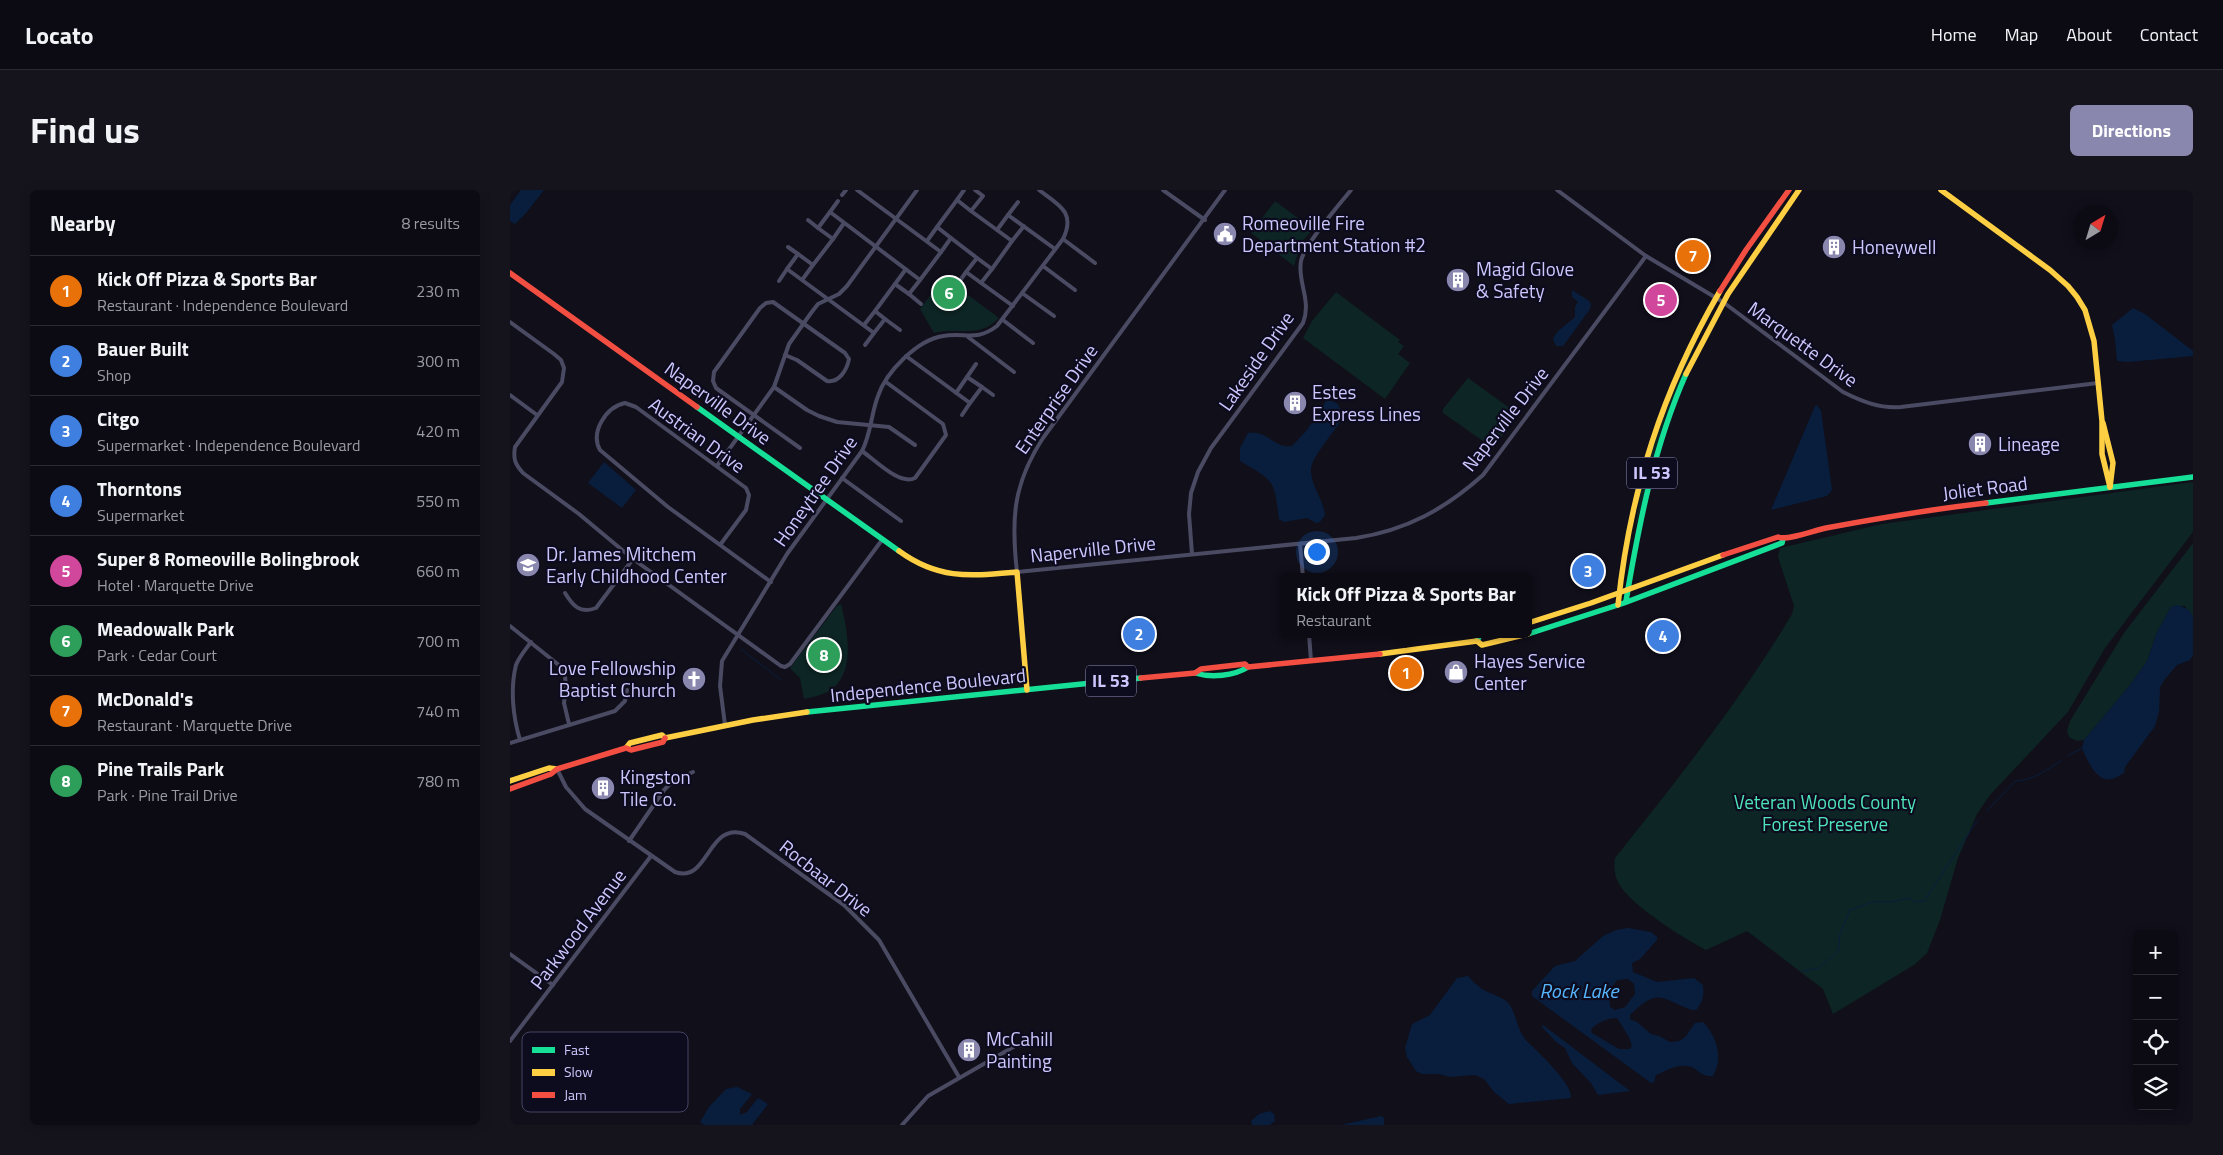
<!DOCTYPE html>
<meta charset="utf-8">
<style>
:root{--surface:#0c0b14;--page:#15141d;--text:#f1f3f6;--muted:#9a9ba0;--line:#2c2b34;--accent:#8a87af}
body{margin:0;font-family:"Titillium Web",sans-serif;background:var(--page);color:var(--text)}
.controls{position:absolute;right:15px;bottom:15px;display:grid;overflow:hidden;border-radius:8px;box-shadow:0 2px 12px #0003}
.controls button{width:45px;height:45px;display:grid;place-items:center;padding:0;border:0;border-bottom:1px solid var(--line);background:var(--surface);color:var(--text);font:25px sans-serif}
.compass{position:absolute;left:1563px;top:15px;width:45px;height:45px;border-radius:50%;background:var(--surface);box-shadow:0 2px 12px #0003;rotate:38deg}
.you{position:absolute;left:806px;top:361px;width:18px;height:18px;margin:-12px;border:4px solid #fff;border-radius:50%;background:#1a73e8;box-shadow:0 0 0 8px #1a73e833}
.badge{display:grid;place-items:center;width:32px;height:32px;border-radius:50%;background:var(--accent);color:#fff;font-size:16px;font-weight:700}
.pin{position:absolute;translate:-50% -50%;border:2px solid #fff;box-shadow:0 1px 5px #0006}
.popup{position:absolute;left:770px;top:383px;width:252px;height:65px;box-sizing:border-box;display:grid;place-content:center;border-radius:8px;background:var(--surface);filter:drop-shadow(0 1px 4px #0005);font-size:16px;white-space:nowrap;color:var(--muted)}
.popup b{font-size:19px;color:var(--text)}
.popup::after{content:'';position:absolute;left:50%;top:100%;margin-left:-10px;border:10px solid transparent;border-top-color:var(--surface)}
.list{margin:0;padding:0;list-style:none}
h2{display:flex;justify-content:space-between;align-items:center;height:65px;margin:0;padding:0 20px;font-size:21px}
h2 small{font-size:16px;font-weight:400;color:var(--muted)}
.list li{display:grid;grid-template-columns:32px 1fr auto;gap:15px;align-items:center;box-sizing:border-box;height:70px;padding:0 20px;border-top:1px solid var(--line)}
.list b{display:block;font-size:19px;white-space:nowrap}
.list p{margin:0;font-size:16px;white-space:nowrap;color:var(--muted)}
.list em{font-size:16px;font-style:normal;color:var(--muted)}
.icon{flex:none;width:28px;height:28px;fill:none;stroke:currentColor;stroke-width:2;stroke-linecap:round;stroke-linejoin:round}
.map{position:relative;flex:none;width:1683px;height:935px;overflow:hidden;border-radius:8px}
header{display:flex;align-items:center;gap:30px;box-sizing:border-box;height:70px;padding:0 25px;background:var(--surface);border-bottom:1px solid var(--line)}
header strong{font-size:24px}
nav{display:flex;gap:28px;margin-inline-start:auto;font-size:18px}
.intro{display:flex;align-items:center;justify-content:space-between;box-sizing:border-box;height:120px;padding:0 30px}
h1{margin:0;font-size:35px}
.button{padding:12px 22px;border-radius:8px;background:var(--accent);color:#fff;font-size:18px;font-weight:700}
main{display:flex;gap:30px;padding:0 30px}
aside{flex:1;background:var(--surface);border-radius:8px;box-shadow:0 2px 12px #0003}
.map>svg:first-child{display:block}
.green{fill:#0d2524}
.water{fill:#091e3d;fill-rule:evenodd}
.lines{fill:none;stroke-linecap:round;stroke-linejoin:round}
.stream{stroke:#091e3d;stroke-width:1}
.street{stroke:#4a4a63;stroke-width:4}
.fast{stroke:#16e098;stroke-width:5.5}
.slow{stroke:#ffcf43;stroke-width:5.5}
.jam{stroke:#f24e42;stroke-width:5.5}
.labels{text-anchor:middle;stroke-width:4.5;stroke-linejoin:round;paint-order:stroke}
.shield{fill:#0d0b1e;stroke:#938fbc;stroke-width:1}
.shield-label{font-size:18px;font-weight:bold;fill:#ccc8ff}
.poi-label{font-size:19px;fill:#ccc8ff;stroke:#0d0b1e;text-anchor:start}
.street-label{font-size:19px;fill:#ccc8ff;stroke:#0d0b1e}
.park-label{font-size:19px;fill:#4ee5ba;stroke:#0d0b1e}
.water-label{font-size:20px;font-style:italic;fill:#56b7ff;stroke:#0d0b1e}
.key{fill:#0d0b1e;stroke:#464462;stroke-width:1}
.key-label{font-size:14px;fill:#ccc8ff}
</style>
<header>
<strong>Locato</strong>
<nav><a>Home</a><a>Map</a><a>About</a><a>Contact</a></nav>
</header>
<div class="intro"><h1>Find us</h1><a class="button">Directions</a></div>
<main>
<aside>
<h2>Nearby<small>8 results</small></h2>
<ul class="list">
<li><span class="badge" style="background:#e8710a">1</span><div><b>Kick Off Pizza &amp; Sports Bar</b><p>Restaurant · Independence Boulevard</p></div><em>230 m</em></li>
<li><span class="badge" style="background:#3f7fe0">2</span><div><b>Bauer Built</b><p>Shop</p></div><em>300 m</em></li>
<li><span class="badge" style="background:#3f7fe0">3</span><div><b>Citgo</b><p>Supermarket · Independence Boulevard</p></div><em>420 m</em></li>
<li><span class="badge" style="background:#3f7fe0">4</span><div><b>Thorntons</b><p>Supermarket</p></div><em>550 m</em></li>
<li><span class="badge" style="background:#d1479c">5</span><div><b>Super 8 Romeoville Bolingbrook</b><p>Hotel · Marquette Drive</p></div><em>660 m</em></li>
<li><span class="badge" style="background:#2e9e5b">6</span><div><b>Meadowalk Park</b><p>Park · Cedar Court</p></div><em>700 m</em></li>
<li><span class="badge" style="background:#e8710a">7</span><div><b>McDonald's</b><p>Restaurant · Marquette Drive</p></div><em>740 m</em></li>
<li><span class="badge" style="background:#2e9e5b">8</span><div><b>Pine Trails Park</b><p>Park · Pine Trail Drive</p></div><em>780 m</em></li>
</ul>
</aside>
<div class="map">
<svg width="1683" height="935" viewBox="0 0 1683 935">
<rect width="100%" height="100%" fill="#100f1a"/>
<g class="green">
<path d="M765,11L803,39L791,53L784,76L741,43Z"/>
<path d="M434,87L489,128C469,149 449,137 424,143L410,119Z"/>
<path d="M826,102L890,150L888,152L894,156L888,164L900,173L875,209L793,148L802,131Z"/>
<path d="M1192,138L1155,228L1125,339L1134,280L1166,195Z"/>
<path d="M958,188L1008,224L983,258L933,223V219Z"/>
<path d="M1683,292V342L1595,458L1558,522L1480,605L1467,624L1448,668L1430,730L1417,763L1404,775L1323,824L1313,799L1237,741L1196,760C1173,748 1122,716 1109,694C1104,686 1104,676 1105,668C1168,589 1231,510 1282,424L1284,416L1268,367L1270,358L1372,334Z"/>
<path d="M1683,353V447L1675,416L1661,417L1647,442L1637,471L1620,495L1574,550L1567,551L1559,547L1557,541L1560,531L1614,443Z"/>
<path d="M331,414C337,438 346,480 323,498C315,505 303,507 294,509L290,488L280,478L326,417Z"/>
</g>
<g class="water">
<path d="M11,0H34L16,23L5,34L0,31V15Z"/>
<path d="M1062,100L1079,111L1081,114L1080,119L1053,156H1046L1043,149L1047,142L1065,127V117L1068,112L1062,107Z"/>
<path d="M1623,118L1635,124L1683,161V166L1618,172L1607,171L1605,149L1602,135Z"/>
<path d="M816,211H822L828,214L833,226C829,237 800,268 801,280C801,297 813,308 815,325L810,332L806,333L797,328L774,332L769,329C764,289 764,291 730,271V258L738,243C756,239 765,259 782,256L797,240Z"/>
<path d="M1307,215L1311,221L1322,300L1317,306L1261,320L1305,216Z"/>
<path d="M94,272L126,300L112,318L78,293Z"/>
<path d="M1668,415L1679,420L1683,427V465L1680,470L1667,475L1655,489L1650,497L1649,522L1645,536L1615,577L1614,583C1610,585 1606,588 1602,589C1586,593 1577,569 1572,558L1574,550L1620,495L1637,471L1647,442L1661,417Z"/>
<path d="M1118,738L1141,742L1147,747V750L1130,769L1122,773L1123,782L1147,792L1184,788L1193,795C1194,806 1193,812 1186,820H1182C1150,808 1148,797 1120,825V829L1127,832L1141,844L1149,846L1160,852L1170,851L1176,846L1185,833L1193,832C1206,845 1214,868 1203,886C1189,887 1188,877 1177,876C1167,874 1155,881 1146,885L1144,892L1141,893L1022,806V801L1045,776L1065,771L1093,746L1106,740ZM1118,789L1124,794L1125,804L1115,817L1105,820L1100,817L1099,801L1107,790ZM1107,828L1119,847L1122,856L1120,859H1109L1082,843L1081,839C1089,832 1097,828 1107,828Z"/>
<path d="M958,786C962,791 967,795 972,799C980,804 994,807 999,814C1006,823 1007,839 1015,849C1026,861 1063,893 1061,908L999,914L984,902L974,889L965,885L940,887L929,884H912L906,881L897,867L895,858L902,834L920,825L947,788Z"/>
<path d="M1033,835L1120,901L1088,905L1081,893L1062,873L1055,858L1046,852L1032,837Z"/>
<path d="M227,897L242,904L230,919V925L237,922L248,908L258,914L242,935H194L190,932L199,917L216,899Z"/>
<path d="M760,921L764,924L765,931L760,935H742L741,931L749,924Z"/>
<path d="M871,926L874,928V935H831Z"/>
</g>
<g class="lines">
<g class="stream">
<path d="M231,459L271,490"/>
<path d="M1558,566L1572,558"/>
<path d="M1477,621L1505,591C1525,590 1536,580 1552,570"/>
<path d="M1293,781L1309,778L1328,761L1330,744L1340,720L1362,712H1381L1399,708L1405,712L1414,711L1467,631"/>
</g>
<g class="street">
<path d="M347,0L431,62L441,48L427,37L417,51"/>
<path d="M454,0L447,10L461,21L473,6L465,0"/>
<path d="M653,0L695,30"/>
<path d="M715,0L533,248C503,294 501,329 507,382L846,348C897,340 935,319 973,285L1136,66"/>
<path d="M1047,0L1136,66L1213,112L1333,202C1351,211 1370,219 1391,217L1588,193"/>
<path d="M332,5L336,0"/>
<path d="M461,21L487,40"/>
<path d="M320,22L328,11"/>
<path d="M498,25L508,12"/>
<path d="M298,30L308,38"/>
<path d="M334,33L323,49L308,38L320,22L410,90L399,104L385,94L396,79"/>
<path d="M514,36L502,51L487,40L498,25L545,59"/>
<path d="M427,37L447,10"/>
<path d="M441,48L467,68"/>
<path d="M553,49L585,73"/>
<path d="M278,57L288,64"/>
<path d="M303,75L323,49"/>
<path d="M533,76L565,100"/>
<path d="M482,79L502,51"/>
<path d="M292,90L303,75L288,64L277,79L364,143L375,129L365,121L354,135"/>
<path d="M410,90L431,62"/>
<path d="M269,91L277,79"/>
<path d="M471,93L482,79L467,68L456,82L503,116"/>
<path d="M447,95L456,82"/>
<path d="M512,103L544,126"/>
<path d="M399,104L411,114"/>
<path d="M365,121L385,94"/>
<path d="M375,129L390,140"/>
<path d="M493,130L523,153"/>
<path d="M0,132L44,164L51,170L54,178L52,192L5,257C3,269 5,274 13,283L69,324L123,369L271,476L275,477L280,474L372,350"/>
<path d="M458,147L504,182"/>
<path d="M355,155L364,143"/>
<path d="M275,165L287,170L317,191C329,193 337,180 339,169L335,163L263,112L256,113L250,118L204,182L203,191L206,198L290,258"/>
<path d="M396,166L460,213L472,197L457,187L446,203"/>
<path d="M457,187L466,174"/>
<path d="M264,197L297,220L309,226L327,232L379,237L405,255"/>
<path d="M472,197L483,205"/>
<path d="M0,205L27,225"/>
<path d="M452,225L460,213"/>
<path d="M352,261C365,270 390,296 405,288L436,245L433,234L376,192"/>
<path d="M207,276L264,197L279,154L301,123L308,114L329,104L337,96L407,0"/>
<path d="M332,288L391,331"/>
<path d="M790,354L793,387"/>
<path d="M210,355L236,320L239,305L236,298L126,217L115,213C96,217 80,242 90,260L158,317L261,392"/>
<path d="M682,364L679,324L681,303L688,282L701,258L793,133C802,110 787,92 791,71C794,55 829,15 841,0"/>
<path d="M55,403C63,416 70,424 86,418L123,369"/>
<path d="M0,436L50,476L55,486L56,497L54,513L59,534"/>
<path d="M799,444L801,471"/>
<path d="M215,535L210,496L212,471L277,364L352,261C361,244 361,224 368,206C376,182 407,150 433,146C455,142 466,152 487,136L553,49C566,22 549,15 529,0"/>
<path d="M10,550C3,527 0,499 6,475C9,467 16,459 21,452"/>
<path d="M0,553L105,521L115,511L117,500"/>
<path d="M47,579L56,597L75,619L165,682C199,694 197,631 235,644L334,715L369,750L449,887"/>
<path d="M119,651L154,600L163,591L183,582"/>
<path d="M0,764L43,795"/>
<path d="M0,851L141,666"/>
<path d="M392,935L418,906L505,856L518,855"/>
</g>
<g class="fast">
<path d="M187,217L389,361"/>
<path d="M1476,313L1683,287"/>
<path d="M1116,411C1129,334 1144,256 1176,184"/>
<path d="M1018,444L1114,413L1272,353L1273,349"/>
<path d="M967,451L970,445L973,444"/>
<path d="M685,483C701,488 724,486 738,477"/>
<path d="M297,522L631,488"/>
</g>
<g class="slow">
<path d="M1431,0L1540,80L1558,96L1567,107L1575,120L1584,151L1592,231V264L1600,297"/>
<path d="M1176,184L1218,104L1289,0"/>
<path d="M1593,233L1603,273L1600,297"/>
<path d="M389,361C429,390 460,386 507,382L517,500"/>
<path d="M1108,415C1120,301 1152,201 1210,101"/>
<path d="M1018,433L1081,413L1213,365"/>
<path d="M870,464L967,451L972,455L1018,444"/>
<path d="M116,558L120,553L152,545L155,548L243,530L297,522"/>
<path d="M0,591L39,578L47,579"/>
</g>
<g class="jam">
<path d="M0,83L187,217"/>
<path d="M1210,101L1236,60L1279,0"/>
<path d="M1213,365L1268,347C1277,351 1305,340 1316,338C1370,328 1423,319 1476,313"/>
<path d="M631,488L685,483L691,479L735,474L738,477L870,464"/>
<path d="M0,599L41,584L47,579L116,558L121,560L153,552L155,548"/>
</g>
</g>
<defs>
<g id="civic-disc" transform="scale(1.25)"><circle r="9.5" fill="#8a87af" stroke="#0d0b1e"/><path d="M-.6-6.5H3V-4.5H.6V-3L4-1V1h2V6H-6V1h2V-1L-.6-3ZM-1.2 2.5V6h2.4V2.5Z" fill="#fff"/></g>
<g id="building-disc" transform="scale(1.25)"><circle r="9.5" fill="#8a87af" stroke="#0d0b1e"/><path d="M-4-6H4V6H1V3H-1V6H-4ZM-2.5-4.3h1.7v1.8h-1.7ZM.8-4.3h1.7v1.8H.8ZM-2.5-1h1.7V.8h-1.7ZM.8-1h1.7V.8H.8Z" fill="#fff"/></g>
<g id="school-disc" transform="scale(1.25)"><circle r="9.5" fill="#8a87af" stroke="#0d0b1e"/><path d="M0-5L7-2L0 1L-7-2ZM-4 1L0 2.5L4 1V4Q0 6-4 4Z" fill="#fff"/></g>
<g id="shop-disc" transform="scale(1.25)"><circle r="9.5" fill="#8a87af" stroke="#0d0b1e"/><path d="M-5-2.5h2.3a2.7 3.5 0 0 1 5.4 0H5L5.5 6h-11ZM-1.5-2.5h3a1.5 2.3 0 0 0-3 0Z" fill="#fff"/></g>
<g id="church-disc" transform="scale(1.25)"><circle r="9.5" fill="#8a87af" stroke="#0d0b1e"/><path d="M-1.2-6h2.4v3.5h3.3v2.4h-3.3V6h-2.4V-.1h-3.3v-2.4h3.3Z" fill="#fff"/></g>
</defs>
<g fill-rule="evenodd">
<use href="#civic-disc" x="715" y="44"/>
<use href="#building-disc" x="1324" y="57"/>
<use href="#building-disc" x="948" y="90"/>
<use href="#building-disc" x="785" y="213"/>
<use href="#building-disc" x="1470" y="254"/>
<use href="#school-disc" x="18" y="375"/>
<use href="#shop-disc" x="946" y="482"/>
<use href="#church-disc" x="184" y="489"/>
<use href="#building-disc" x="93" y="598"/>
<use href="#building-disc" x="459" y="860"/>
</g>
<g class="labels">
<g class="shield">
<rect x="1117" y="267.5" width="50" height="31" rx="4"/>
<rect x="576" y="475.5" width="50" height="31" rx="4"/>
</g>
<g class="shield-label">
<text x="1142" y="289">IL 53</text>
<text x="601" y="497">IL 53</text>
</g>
<g class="poi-label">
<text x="732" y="40">Romeoville Fire<tspan x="732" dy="22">Department Station #2</tspan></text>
<text x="1342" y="64">Honeywell</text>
<text x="966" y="86">Magid Glove<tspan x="966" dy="22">&amp; Safety</tspan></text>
<text x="802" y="209">Estes<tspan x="802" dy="22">Express Lines</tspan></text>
<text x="1488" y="261">Lineage</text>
<text x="36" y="371">Dr. James Mitchem<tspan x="36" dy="22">Early Childhood Center</tspan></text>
<text x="964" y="478">Hayes Service<tspan x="964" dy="22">Center</tspan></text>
<text x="166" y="485" text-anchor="end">Love Fellowship<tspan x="166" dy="22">Baptist Church</tspan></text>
<text x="110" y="594">Kingston<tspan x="110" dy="22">Tile Co.</tspan></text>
<text x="476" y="856">McCahill<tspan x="476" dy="22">Painting</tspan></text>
</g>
<g class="street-label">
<text transform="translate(1293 154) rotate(36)" y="7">Marquette Drive</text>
<text transform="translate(746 171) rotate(-55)" y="7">Lakeside Drive</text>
<text transform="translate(546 209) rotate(-55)" y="7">Enterprise Drive</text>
<text transform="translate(208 213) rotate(36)" y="7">Naperville Drive</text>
<text transform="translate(995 229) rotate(-52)" y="7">Naperville Drive</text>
<text transform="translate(187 245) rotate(36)" y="7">Austrian Drive</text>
<text transform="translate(1475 298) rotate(-7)" y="7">Joliet Road</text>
<text transform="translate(305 301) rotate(-55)" y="7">Honeytree Drive</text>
<text transform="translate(583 359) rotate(-6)" y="7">Naperville Drive</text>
<text transform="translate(418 495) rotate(-6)" y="7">Independence Boulevard</text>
<text transform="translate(316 688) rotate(38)" y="7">Rocbaar Drive</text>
<text transform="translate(68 739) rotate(-53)" y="7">Parkwood Avenue</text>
</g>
<g class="park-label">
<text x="1315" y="619">Veteran Woods County<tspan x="1315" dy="22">Forest Preserve</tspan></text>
</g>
<g class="water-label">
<text x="1069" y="808">Rock Lake</text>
</g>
</g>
<rect x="12" y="842" width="166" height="80" rx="8" class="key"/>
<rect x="22" y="857" width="23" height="6" fill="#16e098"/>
<rect x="22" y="879" width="23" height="7" fill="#ffcf43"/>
<rect x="22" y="902" width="23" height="6" fill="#f24e42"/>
<g class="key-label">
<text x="54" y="865">Fast</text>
<text x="54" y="887">Slow</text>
<text x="54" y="910">Jam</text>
</g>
</svg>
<div class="controls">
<button>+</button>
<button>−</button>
<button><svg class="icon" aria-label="locate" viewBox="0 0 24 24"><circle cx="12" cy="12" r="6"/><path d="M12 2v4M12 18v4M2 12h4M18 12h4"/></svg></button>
<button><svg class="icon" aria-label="layers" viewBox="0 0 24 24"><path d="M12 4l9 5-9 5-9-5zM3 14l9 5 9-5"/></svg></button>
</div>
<svg class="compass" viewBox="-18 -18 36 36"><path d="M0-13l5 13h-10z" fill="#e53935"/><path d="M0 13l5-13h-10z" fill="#9a9ba0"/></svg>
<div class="you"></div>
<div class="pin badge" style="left:896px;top:483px;background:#e8710a">1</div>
<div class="popup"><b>Kick Off Pizza &amp; Sports Bar</b>Restaurant</div>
<div class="pin badge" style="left:629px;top:444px;background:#3f7fe0">2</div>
<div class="pin badge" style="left:1078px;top:381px;background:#3f7fe0">3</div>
<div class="pin badge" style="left:1153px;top:446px;background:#3f7fe0">4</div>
<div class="pin badge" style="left:1151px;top:110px;background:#d1479c">5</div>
<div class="pin badge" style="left:439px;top:103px;background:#2e9e5b">6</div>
<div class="pin badge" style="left:1183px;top:66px;background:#e8710a">7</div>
<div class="pin badge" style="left:314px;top:465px;background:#2e9e5b">8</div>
</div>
</main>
